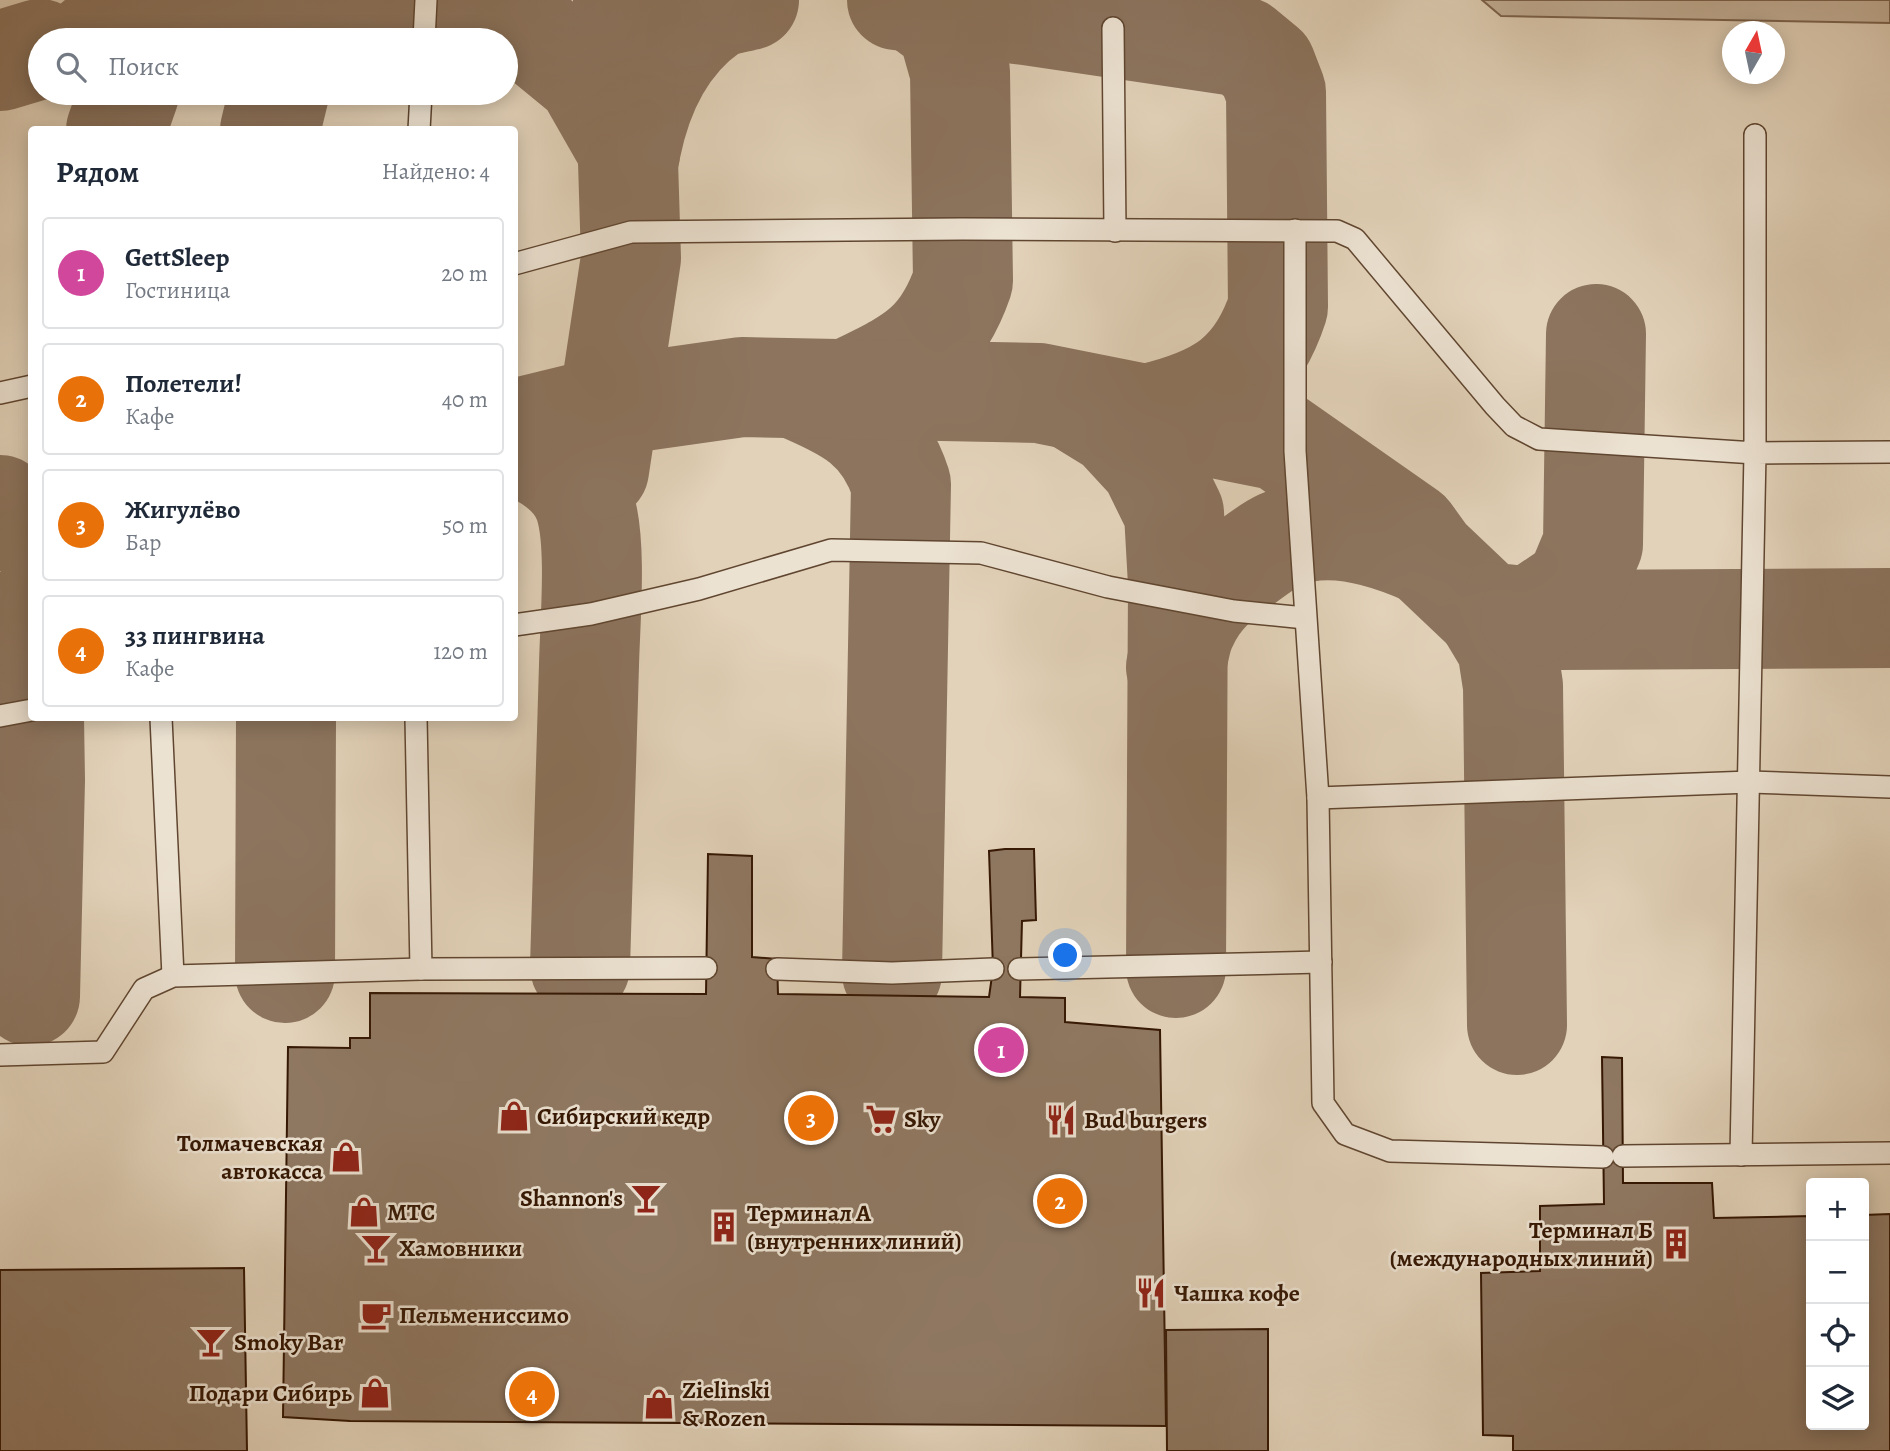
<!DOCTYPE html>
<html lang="ru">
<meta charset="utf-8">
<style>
:root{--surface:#fff;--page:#f6f6f7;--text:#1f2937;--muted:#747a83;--line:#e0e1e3;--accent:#8f2418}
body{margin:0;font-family:Alegreya,serif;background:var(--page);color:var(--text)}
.controls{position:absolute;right:21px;bottom:21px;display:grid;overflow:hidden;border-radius:7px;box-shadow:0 4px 18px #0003}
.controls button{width:63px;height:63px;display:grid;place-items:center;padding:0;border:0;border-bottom:2px solid var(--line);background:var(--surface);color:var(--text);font:35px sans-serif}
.compass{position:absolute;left:1722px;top:21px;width:63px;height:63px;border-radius:50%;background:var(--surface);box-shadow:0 4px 18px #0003;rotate:9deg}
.you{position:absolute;left:1066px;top:956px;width:24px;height:24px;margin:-18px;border:5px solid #fff;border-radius:50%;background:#1a73e8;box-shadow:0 0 0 10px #1a73e833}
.badge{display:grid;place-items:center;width:46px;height:46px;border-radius:50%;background:var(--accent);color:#fff;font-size:23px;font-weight:700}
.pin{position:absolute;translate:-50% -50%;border:4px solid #fff;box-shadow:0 2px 7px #0006}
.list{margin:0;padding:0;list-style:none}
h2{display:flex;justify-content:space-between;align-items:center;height:91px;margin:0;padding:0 28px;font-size:30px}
h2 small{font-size:23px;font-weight:400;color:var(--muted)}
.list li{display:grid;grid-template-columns:46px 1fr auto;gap:21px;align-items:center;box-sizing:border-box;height:112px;margin:0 14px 14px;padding:0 14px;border:2px solid var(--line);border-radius:7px}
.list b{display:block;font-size:26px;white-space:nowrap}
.list p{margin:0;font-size:23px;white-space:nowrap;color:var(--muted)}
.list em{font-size:23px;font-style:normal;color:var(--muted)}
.icon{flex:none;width:38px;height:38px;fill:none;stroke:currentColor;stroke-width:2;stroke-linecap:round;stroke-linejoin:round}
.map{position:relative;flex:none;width:1890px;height:1451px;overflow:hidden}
.search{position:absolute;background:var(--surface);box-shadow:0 4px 18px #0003;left:28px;top:28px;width:490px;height:77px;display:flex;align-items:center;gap:18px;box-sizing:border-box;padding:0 24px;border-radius:38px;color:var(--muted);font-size:26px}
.panel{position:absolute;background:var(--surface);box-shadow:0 4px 18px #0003;left:28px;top:126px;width:490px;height:595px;border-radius:7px}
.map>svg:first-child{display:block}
.green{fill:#c5b29a;stroke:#7d644e;stroke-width:2}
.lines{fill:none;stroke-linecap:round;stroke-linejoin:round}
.taxiway{stroke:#8c745e;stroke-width:100}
.building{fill:#8f7862;stroke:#351703;stroke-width:2}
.service-casing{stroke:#604630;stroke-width:24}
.service{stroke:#ece2d2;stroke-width:21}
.labels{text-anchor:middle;stroke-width:5;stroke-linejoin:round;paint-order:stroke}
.poi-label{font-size:24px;font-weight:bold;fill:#351703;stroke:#ece2d2;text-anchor:start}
</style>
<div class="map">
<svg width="1890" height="1451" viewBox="0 0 1890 1451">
<rect width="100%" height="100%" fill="#e2d2b9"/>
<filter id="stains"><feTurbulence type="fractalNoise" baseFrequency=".00286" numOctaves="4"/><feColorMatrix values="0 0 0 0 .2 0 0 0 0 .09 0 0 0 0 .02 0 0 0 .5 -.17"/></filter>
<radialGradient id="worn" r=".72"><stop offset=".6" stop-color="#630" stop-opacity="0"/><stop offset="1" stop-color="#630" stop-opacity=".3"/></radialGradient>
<path class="green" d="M1482,0H1890V23L1501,16Z"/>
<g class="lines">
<g class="taxiway">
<path d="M897,0L1026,15L1243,47L1266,66L1276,92L1278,307C1256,375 1217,397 1151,413"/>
<path d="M95,40L225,27L360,20L426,6L481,16L536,36L586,77L630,154"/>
<path d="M0,61L40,49"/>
<path d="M116,130L129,93"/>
<path d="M270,130L279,93"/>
<path d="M631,148C642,94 666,43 712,11C722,5 738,3 749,0"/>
<path d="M796,389C848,411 883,428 901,484L892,973"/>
<path d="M848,389C908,359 940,348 963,281L960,72L947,26L915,2"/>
<path d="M1076,402L1115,426L1150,464L1174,513L1178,584L1176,968"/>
<path d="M514,429L608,406L742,387L1039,393L1280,441L1410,532L1428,557L1486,612L1559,620L1890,618"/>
<path d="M514,447C544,454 576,476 585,506C597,544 590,622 589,665C586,766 583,867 580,967"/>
<path d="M599,470L631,258L623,0"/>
<path d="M0,505L11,520L32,532"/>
<path d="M1486,612L1507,647L1513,686L1517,1025"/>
<path d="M1530,617L1567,592L1578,580L1593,544L1596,334"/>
<path d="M0,622C18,641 28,664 32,691"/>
<path d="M1176,667C1179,654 1181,638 1187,626C1199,598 1220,580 1244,564C1255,556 1267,546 1280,540C1326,519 1382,536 1425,555"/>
<path d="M285,973L286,718"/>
<path d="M30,996L35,780L34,718"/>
</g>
</g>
<g class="building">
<path d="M1005,849H1034L1036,920L1022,921L1020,997L1065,998V1022L1160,1030L1166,1426L350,1421L283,1417L288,1047L350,1048V1038H370V993L706,994L708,854L752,856V957L777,959L778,994L989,997L993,969L989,851Z"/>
<path d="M1602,1057L1622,1058L1623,1183H1712L1714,1218L1811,1216V1425H1864V1215L1890,1214V1451H1513V1436L1483,1435L1481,1273L1540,1271V1206L1604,1204Z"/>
<path d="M244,1268L247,1451H0V1270Z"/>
<path d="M1268,1329V1451H1167L1166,1330Z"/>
</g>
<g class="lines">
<g class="service-casing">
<g id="service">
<path d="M1113,28L1115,231"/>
<path d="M424,40L426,0"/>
<path d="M419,130L421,93"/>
<path d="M1295,230V451L1318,798L1323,1103L1345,1134L1390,1151L1603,1157"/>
<path d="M514,264L631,232L962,229L1337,231L1355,239L1495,406L1514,426L1539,439L1755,453V135"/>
<path d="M0,393L32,386"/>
<path d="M514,625L591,614L699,589L831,550L981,553L1108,587L1234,611L1305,618"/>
<path d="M0,716L32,710"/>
<path d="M161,718L173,976"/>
<path d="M416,718L421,969"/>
<path d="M1318,798L1750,782L1890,787"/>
<path d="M777,969L892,973L993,969"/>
<path d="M1019,969L1321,962"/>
<path d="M0,1055L103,1052L144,989L173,976L421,969L706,968"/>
<path d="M1741,1155L1755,453L1890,452"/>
<path d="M1623,1156L1890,1153"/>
</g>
</g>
<use href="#service" class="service"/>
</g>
<defs>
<g id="shop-bare" transform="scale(2.415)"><path d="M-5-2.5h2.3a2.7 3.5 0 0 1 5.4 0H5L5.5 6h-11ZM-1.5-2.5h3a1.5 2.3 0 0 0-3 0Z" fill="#8f2418" stroke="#ece2d2" stroke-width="2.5" paint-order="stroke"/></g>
<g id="supermarket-bare" transform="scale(2.415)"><path d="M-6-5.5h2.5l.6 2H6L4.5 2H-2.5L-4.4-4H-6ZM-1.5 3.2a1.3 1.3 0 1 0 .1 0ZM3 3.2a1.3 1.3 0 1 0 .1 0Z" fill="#8f2418" stroke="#ece2d2" stroke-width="2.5" paint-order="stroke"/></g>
<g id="restaurant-bare" transform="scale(2.415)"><path d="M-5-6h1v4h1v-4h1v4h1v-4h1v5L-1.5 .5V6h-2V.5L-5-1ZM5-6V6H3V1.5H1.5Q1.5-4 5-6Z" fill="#8f2418" stroke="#ece2d2" stroke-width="2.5" paint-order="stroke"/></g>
<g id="bar-bare" transform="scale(2.415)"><path d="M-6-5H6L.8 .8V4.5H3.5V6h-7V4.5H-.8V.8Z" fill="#8f2418" stroke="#ece2d2" stroke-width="2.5" paint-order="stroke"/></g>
<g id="building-bare" transform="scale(2.415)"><path d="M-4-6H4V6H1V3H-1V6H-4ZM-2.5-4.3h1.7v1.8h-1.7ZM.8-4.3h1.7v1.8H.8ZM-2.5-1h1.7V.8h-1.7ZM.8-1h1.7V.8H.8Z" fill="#8f2418" stroke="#ece2d2" stroke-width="2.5" paint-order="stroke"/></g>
<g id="cafe-bare" transform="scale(2.415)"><path d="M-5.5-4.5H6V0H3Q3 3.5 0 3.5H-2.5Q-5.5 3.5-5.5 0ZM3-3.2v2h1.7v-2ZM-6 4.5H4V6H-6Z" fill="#8f2418" stroke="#ece2d2" stroke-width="2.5" paint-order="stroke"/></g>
</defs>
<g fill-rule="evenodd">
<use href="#shop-bare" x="514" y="1116"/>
<use href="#supermarket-bare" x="881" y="1119"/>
<use href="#restaurant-bare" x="1061" y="1120"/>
<use href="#shop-bare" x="346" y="1157"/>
<use href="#bar-bare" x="646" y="1198"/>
<use href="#shop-bare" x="364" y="1212"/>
<use href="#building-bare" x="724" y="1227"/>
<use href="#building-bare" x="1676" y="1244"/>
<use href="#bar-bare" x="376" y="1248"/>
<use href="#restaurant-bare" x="1151" y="1293"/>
<use href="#cafe-bare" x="376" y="1315"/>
<use href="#bar-bare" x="211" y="1342"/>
<use href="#shop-bare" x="375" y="1393"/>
<use href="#shop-bare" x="659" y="1404"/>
</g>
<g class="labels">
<g class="poi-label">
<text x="537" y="1124">Сибирский кедр</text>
<text x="904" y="1127">Sky</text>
<text x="1084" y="1128">Bud burgers</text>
<text x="323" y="1151" text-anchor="end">Толмачевская<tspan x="323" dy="28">автокасса</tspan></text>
<text x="623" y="1206" text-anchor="end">Shannon's</text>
<text x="387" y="1220">МТС</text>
<text x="747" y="1221">Терминал А<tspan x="747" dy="28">(внутренних линий)</tspan></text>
<text x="1653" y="1238" text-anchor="end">Терминал Б<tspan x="1653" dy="28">(международных линий)</tspan></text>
<text x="399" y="1256">Хамовники</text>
<text x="1174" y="1301">Чашка кофе</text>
<text x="399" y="1323">Пельмениссимо</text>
<text x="234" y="1350">Smoky Bar</text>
<text x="682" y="1398">Zielinski<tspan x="682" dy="28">&amp; Rozen</tspan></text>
<text x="352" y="1401" text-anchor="end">Подари Сибирь</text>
</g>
</g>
<rect width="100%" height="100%" filter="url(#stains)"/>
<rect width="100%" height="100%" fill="url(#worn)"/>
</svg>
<div class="controls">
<button>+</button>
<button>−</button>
<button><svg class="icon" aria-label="locate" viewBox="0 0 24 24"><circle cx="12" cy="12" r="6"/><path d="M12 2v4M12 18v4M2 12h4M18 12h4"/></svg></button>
<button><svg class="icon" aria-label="layers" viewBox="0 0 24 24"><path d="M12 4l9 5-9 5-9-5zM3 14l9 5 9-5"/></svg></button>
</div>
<svg class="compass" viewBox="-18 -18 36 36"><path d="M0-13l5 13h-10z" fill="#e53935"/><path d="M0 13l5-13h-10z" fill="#747a83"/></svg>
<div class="you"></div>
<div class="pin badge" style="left:1001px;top:1050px;background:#d1479c">1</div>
<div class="pin badge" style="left:1060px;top:1201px;background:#e8710a">2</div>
<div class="pin badge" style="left:811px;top:1118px;background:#e8710a">3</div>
<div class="pin badge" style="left:532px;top:1394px;background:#e8710a">4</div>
<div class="search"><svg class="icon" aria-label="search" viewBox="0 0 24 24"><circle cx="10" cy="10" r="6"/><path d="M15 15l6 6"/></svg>Поиск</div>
<section class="panel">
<h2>Рядом<small>Найдено: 4</small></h2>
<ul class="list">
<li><span class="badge" style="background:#d1479c">1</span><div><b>GettSleep</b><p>Гостиница</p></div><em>20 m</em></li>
<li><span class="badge" style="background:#e8710a">2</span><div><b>Полетели!</b><p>Кафе</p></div><em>40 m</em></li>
<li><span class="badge" style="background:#e8710a">3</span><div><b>Жигулёво</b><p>Бар</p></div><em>50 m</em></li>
<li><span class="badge" style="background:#e8710a">4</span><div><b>33 пингвина</b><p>Кафе</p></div><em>120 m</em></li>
</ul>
</section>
</div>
